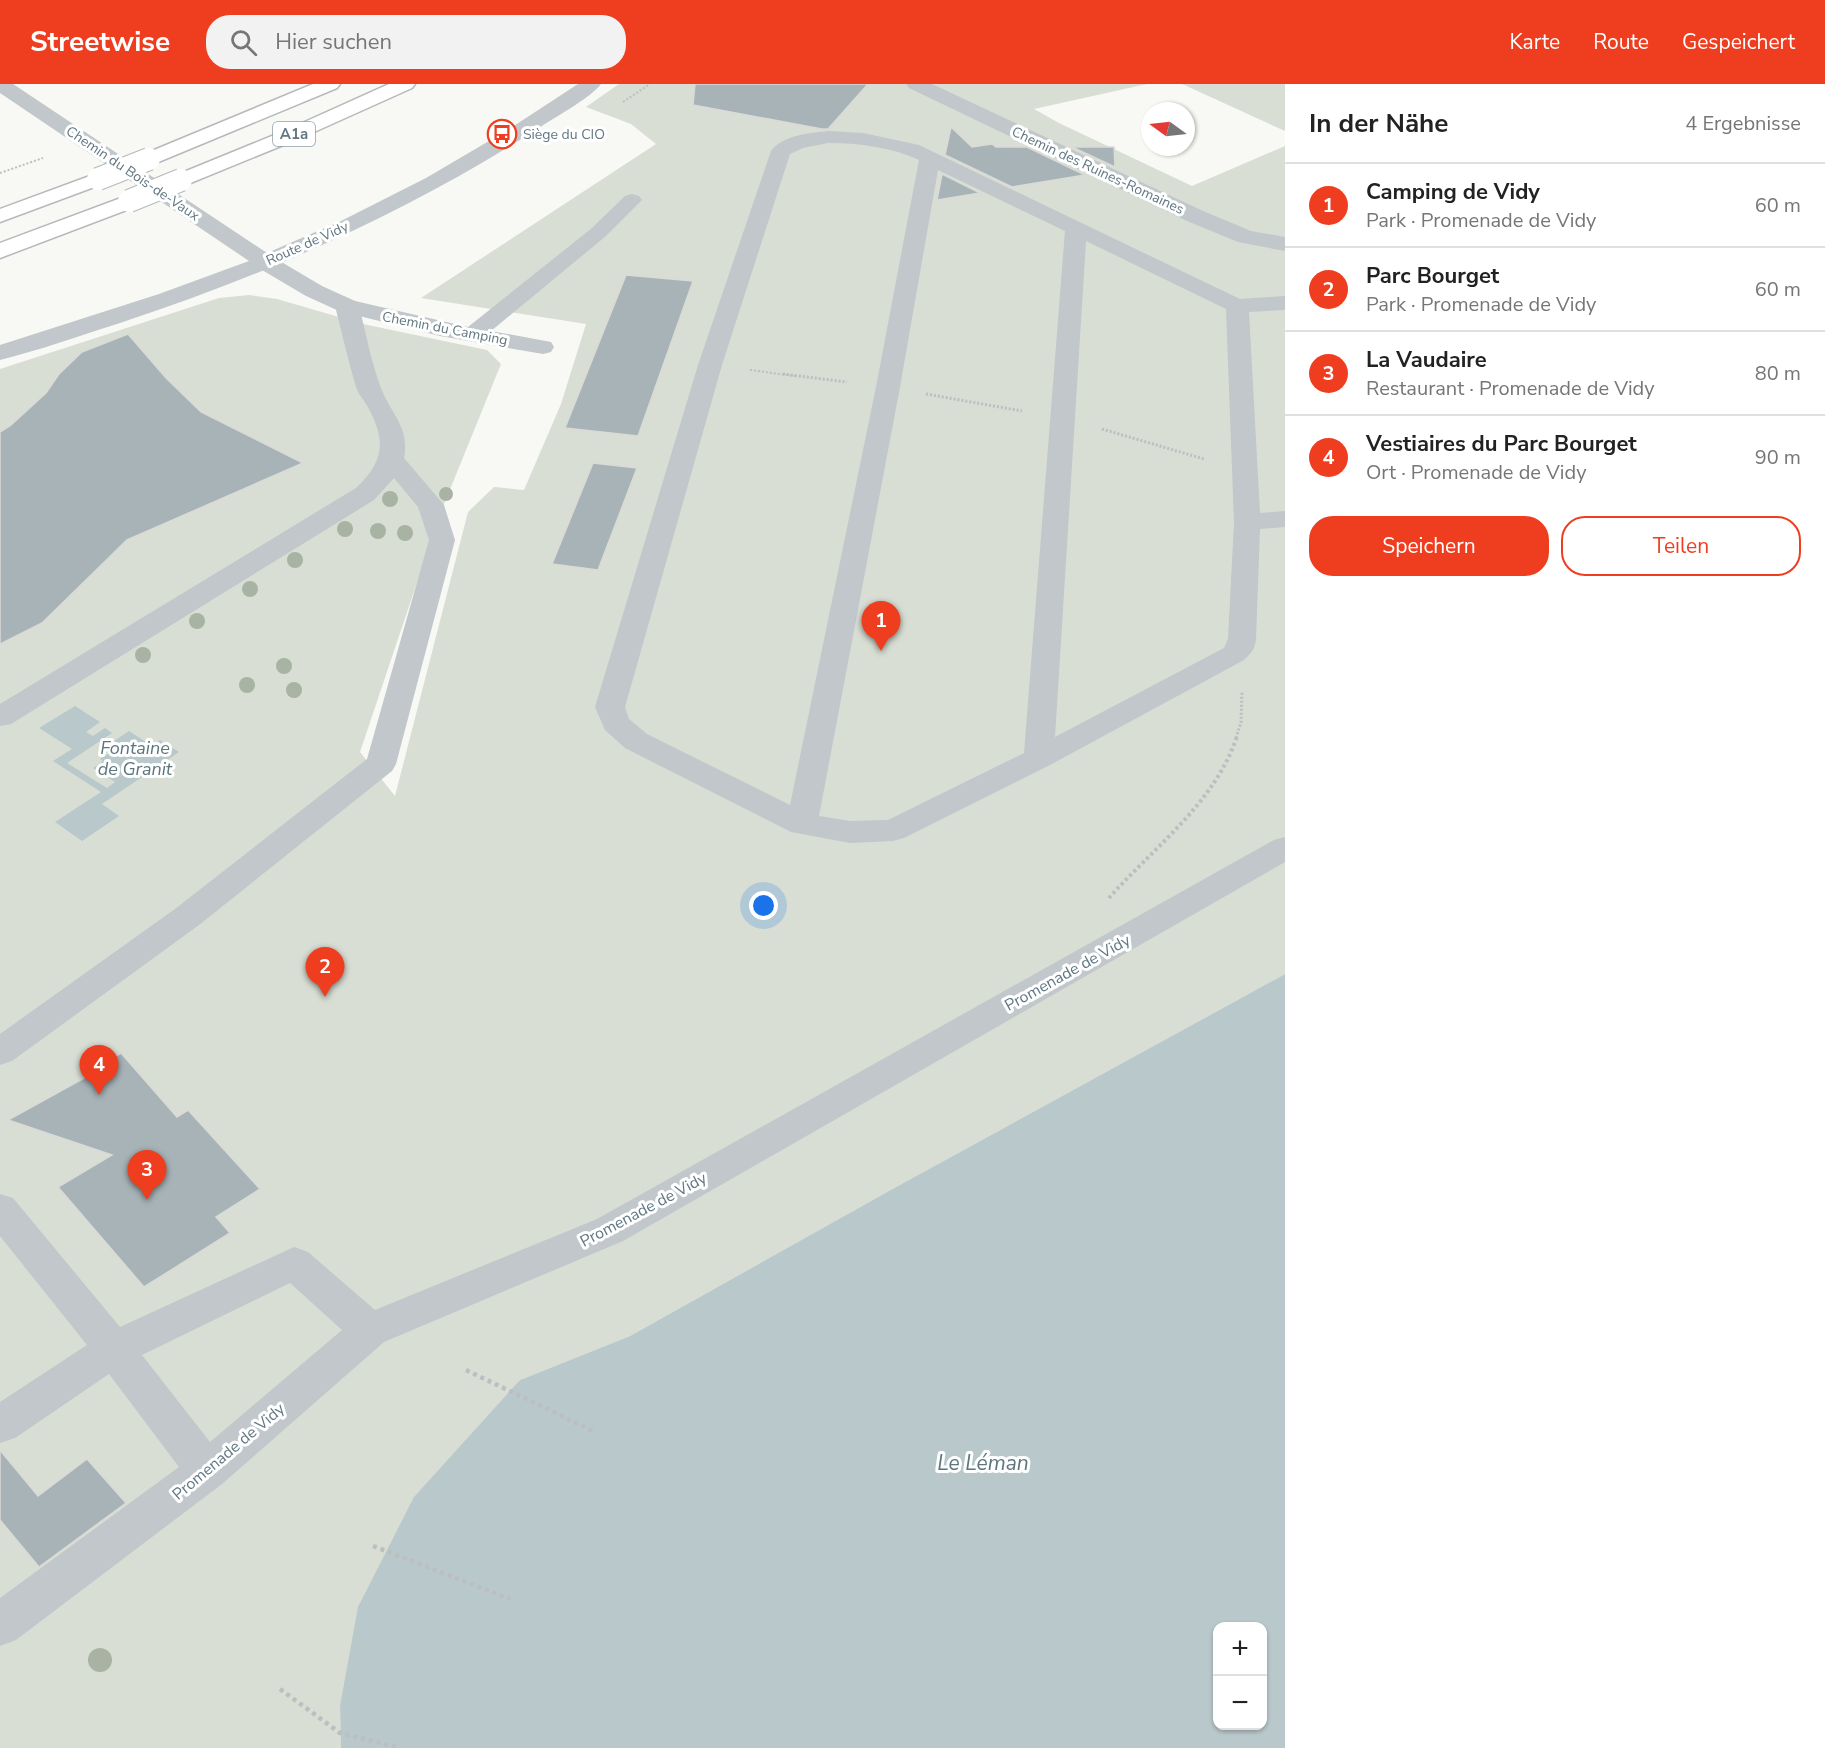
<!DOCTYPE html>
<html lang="de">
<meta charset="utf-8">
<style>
:root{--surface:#fff;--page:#f2f2f2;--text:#222;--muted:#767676;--line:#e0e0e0;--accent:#ee3e1f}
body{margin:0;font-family:"Nunito Sans",sans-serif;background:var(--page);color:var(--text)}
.controls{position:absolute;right:18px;bottom:18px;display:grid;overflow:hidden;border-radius:12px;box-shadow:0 2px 4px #0004}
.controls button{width:54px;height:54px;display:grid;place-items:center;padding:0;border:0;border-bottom:2px solid var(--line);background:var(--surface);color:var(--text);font:30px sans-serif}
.compass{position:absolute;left:1141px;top:18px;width:54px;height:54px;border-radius:50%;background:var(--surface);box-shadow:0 2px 4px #0004;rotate:285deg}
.you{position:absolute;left:764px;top:822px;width:21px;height:21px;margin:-15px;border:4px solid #fff;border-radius:50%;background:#1a73e8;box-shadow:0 0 0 9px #1a73e833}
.badge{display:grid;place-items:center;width:39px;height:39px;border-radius:50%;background:var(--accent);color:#fff;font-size:20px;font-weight:700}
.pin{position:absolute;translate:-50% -50px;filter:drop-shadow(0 2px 3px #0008)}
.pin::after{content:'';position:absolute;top:32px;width:21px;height:18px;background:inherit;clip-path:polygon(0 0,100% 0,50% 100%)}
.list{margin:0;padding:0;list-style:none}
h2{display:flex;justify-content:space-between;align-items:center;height:78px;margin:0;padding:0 24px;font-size:26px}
h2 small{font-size:20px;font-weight:400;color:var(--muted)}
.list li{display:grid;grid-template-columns:39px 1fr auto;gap:18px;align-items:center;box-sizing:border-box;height:84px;padding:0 24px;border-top:2px solid var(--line)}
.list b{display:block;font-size:22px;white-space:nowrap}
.list p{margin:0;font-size:20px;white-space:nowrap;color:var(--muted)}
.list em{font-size:20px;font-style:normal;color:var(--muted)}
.actions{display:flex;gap:12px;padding:18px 24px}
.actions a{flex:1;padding:14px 0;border:2px solid var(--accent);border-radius:24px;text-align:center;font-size:21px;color:var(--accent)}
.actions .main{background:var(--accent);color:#fff}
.icon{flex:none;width:33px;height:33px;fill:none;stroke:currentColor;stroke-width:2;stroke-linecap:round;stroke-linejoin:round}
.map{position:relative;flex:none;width:1285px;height:1664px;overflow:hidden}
header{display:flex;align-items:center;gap:36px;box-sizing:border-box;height:84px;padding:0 30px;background:var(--accent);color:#fff}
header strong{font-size:28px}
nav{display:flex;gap:33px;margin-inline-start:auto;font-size:21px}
.search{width:420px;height:54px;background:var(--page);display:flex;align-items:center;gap:15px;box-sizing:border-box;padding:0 21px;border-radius:24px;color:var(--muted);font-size:22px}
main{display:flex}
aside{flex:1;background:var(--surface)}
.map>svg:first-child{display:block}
.green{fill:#d8ded4}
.water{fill:#b9c8cb;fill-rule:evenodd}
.building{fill:#a7b3b7;stroke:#dadad7;stroke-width:1.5}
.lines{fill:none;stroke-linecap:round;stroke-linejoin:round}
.highway-casing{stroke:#b4babc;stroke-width:3}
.path-far3{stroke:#bbbfc1;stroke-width:2;stroke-dasharray:2 2;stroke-linecap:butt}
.path-far2{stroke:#bbbfc1;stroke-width:3;stroke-dasharray:2 2;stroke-linecap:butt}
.path-far1{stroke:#bbbfc1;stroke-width:4;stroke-dasharray:3 3;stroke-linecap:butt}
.path{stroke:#bbbfc1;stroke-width:4.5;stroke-dasharray:4 4;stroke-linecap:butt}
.lane{fill:#c1c7ca;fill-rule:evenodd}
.street{fill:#c1c7ca;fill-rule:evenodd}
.highway{fill:#fff;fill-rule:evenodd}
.highway-bridge-casing{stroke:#b4babc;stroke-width:24;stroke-linecap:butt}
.highway-bridge{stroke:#fff;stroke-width:22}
.tree{fill:#a8b3a4}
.labels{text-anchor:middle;stroke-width:6;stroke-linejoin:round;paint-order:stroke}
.far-poi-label{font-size:14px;fill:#617782;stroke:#fff;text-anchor:start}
.far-street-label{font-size:14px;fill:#617782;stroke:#fff}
.shield{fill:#fff;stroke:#90a0a8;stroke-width:1.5}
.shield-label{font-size:15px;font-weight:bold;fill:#617782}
.street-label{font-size:16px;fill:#617782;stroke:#fff}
.water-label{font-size:18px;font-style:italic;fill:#5c767c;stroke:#fff}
.near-water-label{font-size:21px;font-style:italic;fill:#5c767c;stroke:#fff}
</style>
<header>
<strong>Streetwise</strong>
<div class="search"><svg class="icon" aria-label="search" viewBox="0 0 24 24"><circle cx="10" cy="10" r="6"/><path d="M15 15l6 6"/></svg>Hier suchen</div>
<nav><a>Karte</a><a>Route</a><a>Gespeichert</a></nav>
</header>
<main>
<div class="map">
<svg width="1285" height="1664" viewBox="0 0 1285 1664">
<rect width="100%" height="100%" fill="#f8f8f5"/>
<g class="green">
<path d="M619,0H1147L1034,25L1059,39L1192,102L1285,62V890L896,1103L630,1252L520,1296L340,1622L341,1664H0V285L219,214L249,211L277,215L363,240L487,266L501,280L440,430L360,668L395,712L468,428L494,403L524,406L561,320L586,240L421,214L656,60L631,40L586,23Z"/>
<path d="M1182,0H1285V47Z"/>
</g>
<g class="water">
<path d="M75,622L100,638L86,648L93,652L105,644L112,649L67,679L107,704L115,698L93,684L103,677L100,675L120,662L114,657L129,647L152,662L160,656L179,668L102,720L119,732L82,757L55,738L101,708L53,677L72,665L39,644Z"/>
<path d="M1285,890V1664H341L340,1622L358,1523L414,1413L520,1296L630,1252L896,1103ZM1218,1542H1262V1642H1218Z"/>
</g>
<g class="building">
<path d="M695,0H868L828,45H822L693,21Z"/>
<path d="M951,43L972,63L992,60L996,63H1027L1085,91L1012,103L945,71Z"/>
<path d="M1072,63H1114L1115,83Z"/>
<path d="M942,90L980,109L937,116Z"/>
<path d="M626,191L693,197L638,352L565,344Z"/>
<path d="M128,250L166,294L201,328L303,379L127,456L42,539L0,560V348L10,342L46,309L59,290L82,268Z"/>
<path d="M593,379L637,384L598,486L552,480Z"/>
<path d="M121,969L177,1033L188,1026L260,1105L216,1133L230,1149L144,1203L58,1103L112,1071L8,1036L88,992L86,989Z"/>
<path d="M0,1366L38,1412L87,1375L126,1419L39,1483L0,1436Z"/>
</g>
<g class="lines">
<g class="highway-casing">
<g id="highway">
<path d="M313,0H340L337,4L156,79L149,81L142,79L139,75L142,71Z"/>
<path d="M389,0H415L412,4L303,53L188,100L181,102L174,100L171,96L174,92L289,45Z"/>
<path d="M98,89L105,91L108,95L105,99L0,138V125Z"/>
<path d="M129,111L137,112L140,117L137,122L0,174V159Z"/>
</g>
</g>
<g class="path-far3">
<path d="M623,18L650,0"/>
<path d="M0,89L43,74"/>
<path d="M750,286L795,292"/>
</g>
<g class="path-far2">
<path d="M783,290L847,298"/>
<path d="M926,310L1022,327"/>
<path d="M1102,345L1204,375"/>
<path d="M1236,654L1241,638L1242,608"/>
</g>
<path class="path-far1" d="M1109,814C1153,764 1216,718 1237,652"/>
<g class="path">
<path d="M466,1286L593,1347"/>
<path d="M373,1462L510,1515"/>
<path d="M280,1605L340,1649L400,1664"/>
</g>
<path class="lane" d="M632,110L639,112L642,116L606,152L491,247L551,258L554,263L551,268L543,270L440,252L339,227L306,212L257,183L254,178L257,173L265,172L273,173L322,202L355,217L468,243L592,144L625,112Z"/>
<g class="street">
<path d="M0,0H13L267,169L343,136L426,94L506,47L578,0H601C591,14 550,36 534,47C404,130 264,192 117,240C79,252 40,266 0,276V261L159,210L249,177L0,9Z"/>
<path d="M906,0H932L1203,127L1251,147L1285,153V167L1238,158L1187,137L909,4Z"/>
<path d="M828,47L863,49L919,61L1240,215L1285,212V226L1249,228L1260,429L1285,427V443L1260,445L1256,555C1255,565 1251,569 1244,576L1050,681L904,754L893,757L850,759L791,748L625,664L605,646L595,623L698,281L771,67C782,51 811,49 828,47ZM828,59C859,59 891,63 919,76L876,303L790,721L647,650L629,635L625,623L722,281L790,70L803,64ZM938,86L1065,147L1024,669L888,736L850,737L819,732L900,303ZM1086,157L1226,225L1234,438L1228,555L1224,564L1055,653Z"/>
<path d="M347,215L355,217L359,222C366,249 371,278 381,304C391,330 410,343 404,374L444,421L455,456L396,680L392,687L199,841L12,977L0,981V950L175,825L367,675L429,456L418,423L394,394L374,416L11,640L0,642V620L356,404C382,379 387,360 370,327C366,318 359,312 356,303C348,276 342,249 335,222L339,217Z"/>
<path d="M1285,753V778L623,1157L384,1258L222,1400L16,1556L0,1562V1514L179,1383L109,1290L15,1354L0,1359V1318L87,1261L0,1152V1110L13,1114L120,1243L294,1163L308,1168L375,1226L597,1135L1274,756ZM290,1199L342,1246L210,1358L142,1271Z"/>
</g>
<use href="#highway" class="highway"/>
<g class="highway-bridge-casing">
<g id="highway-bridge">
<path d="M98,95L149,75"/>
<path d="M129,117L181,96"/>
</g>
</g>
<use href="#highway-bridge" class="highway-bridge"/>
</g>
<g class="tree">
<circle cx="446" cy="410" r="7"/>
<circle cx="390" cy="415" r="8"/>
<circle cx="345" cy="445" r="8"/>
<circle cx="378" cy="447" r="8"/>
<circle cx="405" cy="449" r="8"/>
<circle cx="295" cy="476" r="8"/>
<circle cx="250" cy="505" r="8"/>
<circle cx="197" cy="537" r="8"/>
<circle cx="143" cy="571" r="8"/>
<circle cx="284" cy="582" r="8"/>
<circle cx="247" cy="601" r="8"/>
<circle cx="294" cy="606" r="8"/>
<circle cx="100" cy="1576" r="12"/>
</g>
<defs>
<g id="bus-ring" transform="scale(1.5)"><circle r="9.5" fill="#fff" stroke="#ee3e1f" stroke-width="1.5"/><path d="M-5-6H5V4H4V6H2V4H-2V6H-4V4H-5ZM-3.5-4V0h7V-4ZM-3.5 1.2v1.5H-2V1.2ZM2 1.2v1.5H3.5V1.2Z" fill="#ee3e1f"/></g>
</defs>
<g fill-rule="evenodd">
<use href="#bus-ring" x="502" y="50"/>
</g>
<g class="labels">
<g class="far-poi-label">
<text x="523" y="55">Siège du CIO</text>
</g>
<g class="far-street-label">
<text transform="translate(1098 86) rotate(25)" y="5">Chemin des Ruines-Romaines</text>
<text transform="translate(133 89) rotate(34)" y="5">Chemin du Bois-de-Vaux</text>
<text transform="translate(307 159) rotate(-24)" y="5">Route de Vidy</text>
<text transform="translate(445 244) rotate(11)" y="5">Chemin du Camping</text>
</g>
<rect class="shield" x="273" y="38" width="42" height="24" rx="4.5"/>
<g class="shield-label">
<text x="294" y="55">A1a</text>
</g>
<g class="street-label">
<text transform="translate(1067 888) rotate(-29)" y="6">Promenade de Vidy</text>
<text transform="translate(643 1125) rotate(-28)" y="6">Promenade de Vidy</text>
<text transform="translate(228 1367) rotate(-40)" y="6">Promenade de Vidy</text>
</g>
<g class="water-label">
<text x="135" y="670">Fontaine<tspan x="135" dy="21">de Granit</tspan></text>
</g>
<g class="near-water-label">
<text x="983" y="1386">Le Léman</text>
</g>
</g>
</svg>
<div class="controls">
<button>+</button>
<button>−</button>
</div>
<svg class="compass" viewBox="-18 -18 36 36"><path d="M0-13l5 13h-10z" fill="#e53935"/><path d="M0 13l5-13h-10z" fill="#767676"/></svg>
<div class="you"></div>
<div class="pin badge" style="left:881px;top:567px">1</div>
<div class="pin badge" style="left:325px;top:913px">2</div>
<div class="pin badge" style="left:147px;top:1116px">3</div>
<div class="pin badge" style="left:99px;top:1011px">4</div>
</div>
<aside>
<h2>In der Nähe<small>4 Ergebnisse</small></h2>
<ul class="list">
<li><span class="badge">1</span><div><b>Camping de Vidy</b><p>Park · Promenade de Vidy</p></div><em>60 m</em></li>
<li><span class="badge">2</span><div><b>Parc Bourget</b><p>Park · Promenade de Vidy</p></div><em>60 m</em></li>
<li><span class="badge">3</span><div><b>La Vaudaire</b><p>Restaurant · Promenade de Vidy</p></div><em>80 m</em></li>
<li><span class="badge">4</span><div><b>Vestiaires du Parc Bourget</b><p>Ort · Promenade de Vidy</p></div><em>90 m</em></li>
</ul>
<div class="actions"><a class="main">Speichern</a><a>Teilen</a></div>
</aside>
</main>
